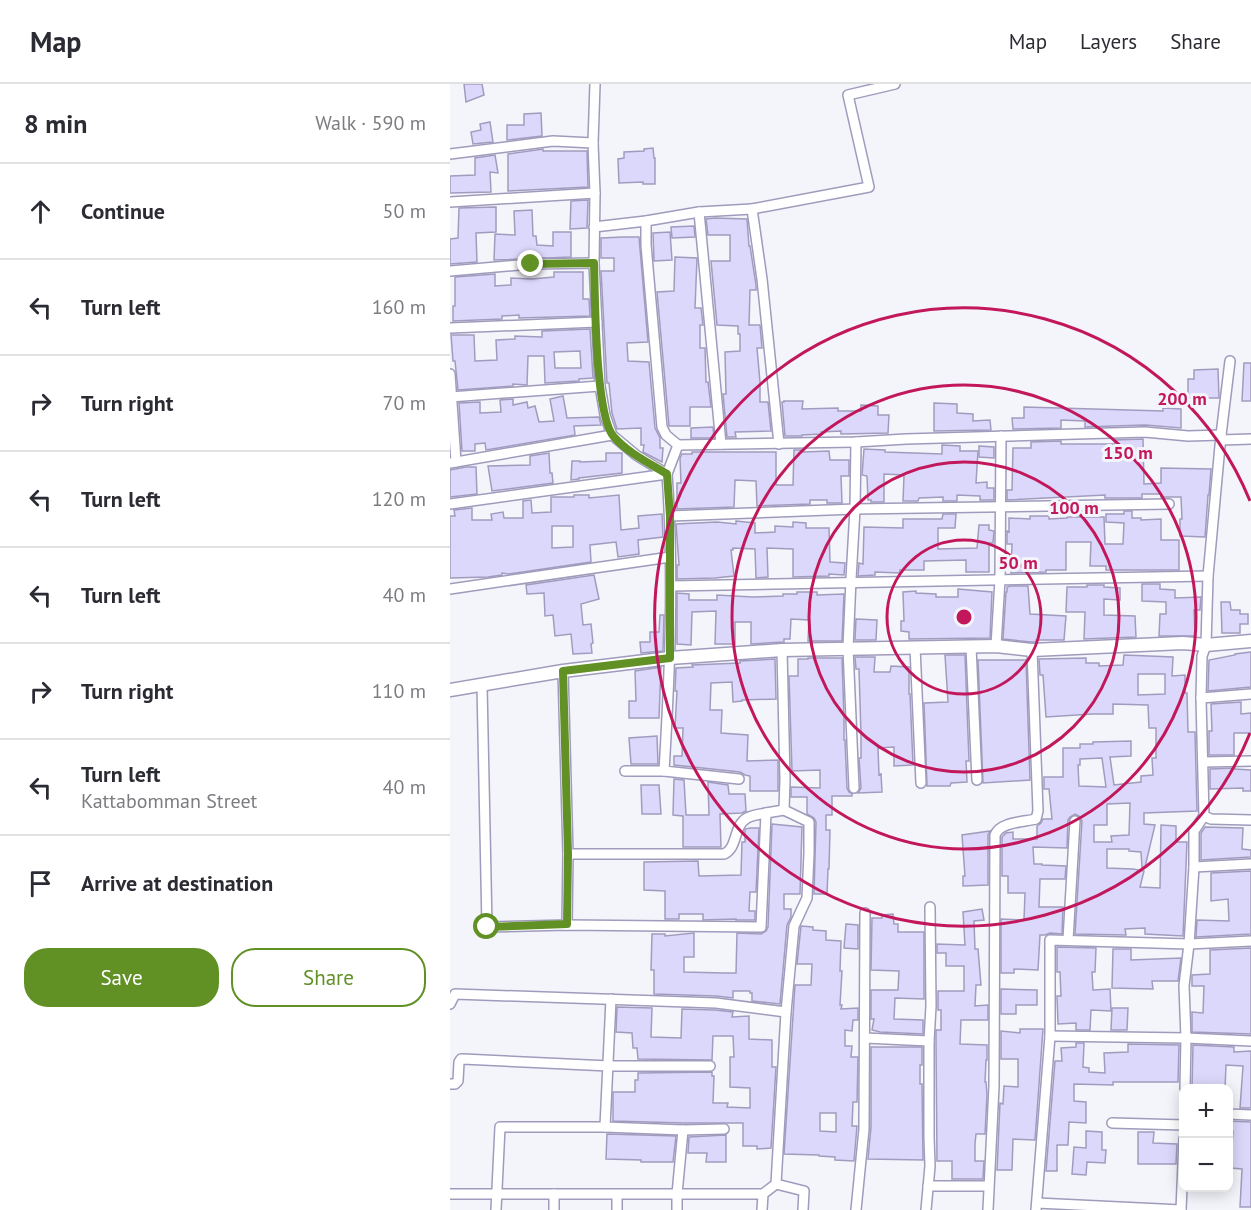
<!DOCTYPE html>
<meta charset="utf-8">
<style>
:root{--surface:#fff;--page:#f2f2f3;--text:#2b2b33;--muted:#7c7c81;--line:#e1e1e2;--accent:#619025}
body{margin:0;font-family:"PT Sans",sans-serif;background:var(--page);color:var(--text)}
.controls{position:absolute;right:18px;bottom:18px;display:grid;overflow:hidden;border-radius:12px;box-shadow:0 3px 15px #0003}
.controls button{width:54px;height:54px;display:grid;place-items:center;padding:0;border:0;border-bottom:2px solid var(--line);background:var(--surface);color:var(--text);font:30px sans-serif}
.stop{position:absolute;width:18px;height:18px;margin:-14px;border:4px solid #619025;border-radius:50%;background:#fff}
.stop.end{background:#619025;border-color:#fff;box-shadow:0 2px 6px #0008}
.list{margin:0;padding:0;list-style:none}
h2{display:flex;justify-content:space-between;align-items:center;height:78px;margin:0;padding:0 24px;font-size:26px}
h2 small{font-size:20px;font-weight:400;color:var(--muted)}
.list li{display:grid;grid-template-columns:39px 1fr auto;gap:18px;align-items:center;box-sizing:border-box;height:96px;padding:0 24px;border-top:2px solid var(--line)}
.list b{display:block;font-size:22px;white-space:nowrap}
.list p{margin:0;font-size:20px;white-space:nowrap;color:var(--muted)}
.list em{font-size:20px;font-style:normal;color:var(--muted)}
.actions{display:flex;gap:12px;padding:18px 24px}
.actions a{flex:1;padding:14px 0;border:2px solid var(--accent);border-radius:24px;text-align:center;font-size:21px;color:var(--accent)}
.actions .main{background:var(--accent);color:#fff}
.icon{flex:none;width:33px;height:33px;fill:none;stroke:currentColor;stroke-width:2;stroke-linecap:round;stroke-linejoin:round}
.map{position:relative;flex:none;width:801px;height:1126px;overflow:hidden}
header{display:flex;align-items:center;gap:36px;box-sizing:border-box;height:84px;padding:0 30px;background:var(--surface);border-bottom:2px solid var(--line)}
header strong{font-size:28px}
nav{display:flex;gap:33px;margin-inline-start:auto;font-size:21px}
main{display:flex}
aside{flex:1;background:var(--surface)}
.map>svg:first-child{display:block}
.building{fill:#dcd8fb;stroke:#a19cbe;stroke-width:1.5;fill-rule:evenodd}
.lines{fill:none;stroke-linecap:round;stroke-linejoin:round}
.minor-casing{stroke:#9f9bbc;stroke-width:12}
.tertiary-casing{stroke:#9f9bbc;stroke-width:15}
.minor{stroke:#fff;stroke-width:9}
.tertiary{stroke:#fff;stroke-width:12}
.route{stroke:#619025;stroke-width:8}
.ring{fill:none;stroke:#c2185b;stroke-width:3}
.centre{fill:#c2185b;stroke:#f4f4fb;stroke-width:3}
.ring-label{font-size:18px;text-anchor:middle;font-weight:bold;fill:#c2185b;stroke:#f4f4fb;stroke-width:6;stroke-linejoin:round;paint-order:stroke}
</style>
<header>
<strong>Map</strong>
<nav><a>Map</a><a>Layers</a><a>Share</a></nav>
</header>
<main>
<aside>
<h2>8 min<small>Walk · 590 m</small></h2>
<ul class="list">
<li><svg class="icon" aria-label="ahead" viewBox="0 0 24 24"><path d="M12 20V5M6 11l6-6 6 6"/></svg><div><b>Continue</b></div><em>50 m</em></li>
<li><svg class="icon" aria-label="left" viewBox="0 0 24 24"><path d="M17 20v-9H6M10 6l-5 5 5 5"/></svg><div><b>Turn left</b></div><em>160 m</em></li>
<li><svg class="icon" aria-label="right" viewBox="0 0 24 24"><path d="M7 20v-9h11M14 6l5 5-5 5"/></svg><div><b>Turn right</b></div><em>70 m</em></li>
<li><svg class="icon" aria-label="left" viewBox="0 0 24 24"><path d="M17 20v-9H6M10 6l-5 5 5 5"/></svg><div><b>Turn left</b></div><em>120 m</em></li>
<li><svg class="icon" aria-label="left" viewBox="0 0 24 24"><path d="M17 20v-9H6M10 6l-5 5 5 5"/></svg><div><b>Turn left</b></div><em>40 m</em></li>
<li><svg class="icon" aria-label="right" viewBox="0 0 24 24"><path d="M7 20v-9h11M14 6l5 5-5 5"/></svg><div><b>Turn right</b></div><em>110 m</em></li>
<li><svg class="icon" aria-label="left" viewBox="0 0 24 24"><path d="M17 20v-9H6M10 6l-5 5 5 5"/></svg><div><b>Turn left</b><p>Kattabomman Street</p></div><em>40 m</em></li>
<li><svg class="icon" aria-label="arrive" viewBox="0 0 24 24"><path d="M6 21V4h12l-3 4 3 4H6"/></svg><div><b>Arrive at destination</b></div></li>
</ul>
<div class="actions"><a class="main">Save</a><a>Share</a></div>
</aside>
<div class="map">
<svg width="801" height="1126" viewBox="0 0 801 1126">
<rect width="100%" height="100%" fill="#f4f4fb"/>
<g class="building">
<path d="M14,0H32L34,11L16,18Z"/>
<path d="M91,29L92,52L57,56V41H74V30Z"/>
<path d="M40,38L43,58L23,60L21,48L31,46L30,40Z"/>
<path d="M203,64L204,74H205V100H193V98L169,99L168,75L174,74V68L194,67V65Z"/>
<path d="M93,65V67H137L138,103L58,107V70Z"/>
<path d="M45,71L48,89L40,88L41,108L0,109V92L25,91V74Z"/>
<path d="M138,116L137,144L120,145L121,117Z"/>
<path d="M46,123V148L26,149L27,178L0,180V155L8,154L9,124Z"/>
<path d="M82,126L83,152H86L87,161L103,162V148H121V173L44,176L45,150L65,151L64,127Z"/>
<path d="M265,134L297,135L299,162H300L306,201V206H300L299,241H310L312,264H307L310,298V318H318L321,347L285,348L286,353H277L273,310H276L275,268L290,267V250H288V242L267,241L261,177H280V151H258L256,135Z"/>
<path d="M244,142L245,153L222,154L221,143Z"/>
<path d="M220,148L222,176L204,177L203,149Z"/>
<path d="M173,153H189L198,258L177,259L178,277L199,278L205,344L210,354V364H213L212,378L193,368L194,361H191V344L167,345L162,329L159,299H157L151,187H164V174H151V154Z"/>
<path d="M225,173L247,174L245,224H251L253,241H250V264H255L256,298H258L261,323H240V342H219L207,208L224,207Z"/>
<path d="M104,188H133V215H139L140,232L69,234V231L52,232V235L3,237V222H5V193L45,190V202L61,201V194L82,195L104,193Z"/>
<path d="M140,245L143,294L129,295V297L95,299L94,272H78L77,301L63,300V302L8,306L5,277H3L1,251H24L25,277L47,276L46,256L65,255V252L92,253V247ZM130,267L131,284H105L104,268Z"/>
<path d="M794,279H801V317H792Z"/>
<path d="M768,285L769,314H738V295H744V286Z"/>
<path d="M113,312L117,334L149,333L151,341L124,342L125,351L36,366L35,359L25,360V367H12L9,319L30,318V329L51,328L50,316L63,315V321L77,318L78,324L85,322L89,338L104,337L100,315Z"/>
<path d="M334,317H353L352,325L388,324V327H411V321L428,322V331H439L438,349L391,350V347L371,348V350L352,351V352H335L332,318H334Z"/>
<path d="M484,319L507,320V329L523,330V337L540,336L541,346L484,347Z"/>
<path d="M574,323L713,327V324L731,325V344L695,341L635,343V337L611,336V344L563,345L562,334H574Z"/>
<path d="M263,343L264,354H241V344Z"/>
<path d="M693,355L694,400L711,399V384L761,385L759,411H758L755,453L730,452V435H732L731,413H711V410H692V414H655V411L557,416V406H562L563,364H581V358L611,357V360H665L664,356Z"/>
<path d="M492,361L510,362V367H528L526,399L537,398V404H544V416H530V412L507,411V417H493V413L469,414L468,417H453L454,391L434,390V418H421V416H418L417,392L412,391L414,365L435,366V368L492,370Z"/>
<path d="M529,362L544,363V374L529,373Z"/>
<path d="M344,366H352L353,368L379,367L380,376H399V392H391L392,419H377V416H360V420L307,422L306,397L285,396L284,423L227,425V399H231L230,374L232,370H242V368H326V401H343Z"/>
<path d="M99,369L100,389H102L103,399L42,407L38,382L80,381V372Z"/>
<path d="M156,369H172V389L129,394V395L121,396L122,377H130V378L156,377Z"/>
<path d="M16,383H26L27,410L0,413V386Z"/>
<path d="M124,411H139V414L169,411L171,446L189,444L188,432L212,430L213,453L188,456L189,470L168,473L166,458L140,461L141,478L59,490L52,489V491L38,493L0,494V432H5L4,426L22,424V436H42L41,430L53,428L54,434H73V417L81,416L82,429L101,428V413H124ZM102,442H123V463L102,464Z"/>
<path d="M674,427H682V434H691V436L711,435V456H729V486H656V482H640L641,458H616V486H596V488L561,489L562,460H557V447L559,448V434L580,435V432H599V435L617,434V433H654L655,460H673L674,439L656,438V430H674Z"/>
<path d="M493,430H506L505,444H488V465L527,464L529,441H539V446L544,447L543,459H539V488H516V476L474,477V486H450V489L425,488V491L408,492L409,479L413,480L414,443L453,444V435H492Z"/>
<path d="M286,437L305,439V449L325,448V442L343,443V438L356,439V444H379L380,478L395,479L394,491L379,490V492L343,493V465L317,464L318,493L306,494L305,465L283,464V466H281L284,492L265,494L227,495V481H229L226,440L267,438L286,440Z"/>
<path d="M144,491L149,515L131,520L133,541L141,540L143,559L141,560L142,569L123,570L121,550L105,552L103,531L95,532L94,509L77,510L76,501Z"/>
<path d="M692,500H710V505L725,506V514L751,513L750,526H744L745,552H709L710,530H716V518L692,517Z"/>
<path d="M637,501H654V503L670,504V516L654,515V531L685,532L686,553L634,555L635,528H616L617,503H637Z"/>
<path d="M561,502H578L580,530L616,532L614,556H586V558H581L553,555L556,508H557V503Z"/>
<path d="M508,505L542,508L540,554L459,555V548L451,547V537H454L453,508L466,507V509L486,510V513H508Z"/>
<path d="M347,508H367V511L394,510L392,557H358L359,536L341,535L340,555H334V558L301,560V538H285V560H265L266,527L242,528L241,561L227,560V509L239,510V516H267V511L303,513L333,512V510H347Z"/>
<path d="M771,518H780L781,526H790V530H798V540H790V549H772Z"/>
<path d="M210,531H214L213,567L191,569L190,558H200V548H209Z"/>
<path d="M406,535L427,536L426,556H405Z"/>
<path d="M801,568V603L758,607L759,576L785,571V570Z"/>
<path d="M495,571H515L519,677H516L517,698L501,699L500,702H477L474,619L498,618Z"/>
<path d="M674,571L723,573L722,592L735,591V609H737L738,648H745L747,727L694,729V740L705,741L695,783H692L691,768L679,767V765H657V784L683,785L694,787L690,803L710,804L711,741L726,742V758H737L733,852L695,850V844L675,845L676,851L625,850L632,737L629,732L625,730L620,733L618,736L617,764L583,763L584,780H592V781L616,782L615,795H590L589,823H613L612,850L600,849L595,851H590L588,886L564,885V889H551V835L574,836L575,809H558V792H552V753L556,749L563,748V755H587V742L591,739L593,735H602L599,705H594V693H613V664H630V660H643V658L681,657V672L660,673L664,701L691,698V692L703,691L702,674H706V644H699L698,621L663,620V630H642L596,633L593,591H590L589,575L636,574V579H649V582L673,581ZM688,590H715V610L688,611ZM652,674L656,703L629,702L628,681H630V675ZM680,719L679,751L661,752L662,758H644V741H657V720Z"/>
<path d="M405,573H425L424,588H440L441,582L459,583V610H460L463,681L444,682V663L428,664L429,691L431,690L432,708L408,709L411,704L409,674H411V650L409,585H406Z"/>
<path d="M358,574H392L394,634V656H395L397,704L399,708L402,710V712H382V731H376V746H380L379,785H378L377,810H364L366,738L364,734L357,730V713H341V703L370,704V686L342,687L339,592H348V575H358Z"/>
<path d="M325,575L326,615L292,616V617L283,618L282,598L261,599L260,626H272L271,649L298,651L297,677L328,676V707H300V692L295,691L290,688L224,681V672H232L233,644H225L227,607H225L226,584L243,583L242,581L290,579V577Z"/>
<path d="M528,576H576L580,696L533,699Z"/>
<path d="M211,583L209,634H179V617H186L185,587Z"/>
<path d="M791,618V630L801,629V649H784V671H759V647H762L761,620Z"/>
<path d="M207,652L208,680H181L179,654Z"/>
<path d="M785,684V685L801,686V707H793V704L760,705V685Z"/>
<path d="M224,695L234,696L236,731H259L258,698L278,701L279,710H295L296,727L292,729L270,730L271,763H233V732L223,731Z"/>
<path d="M191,701H209L211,730H192Z"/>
<path d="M322,740L352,743L350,810H334V825H341V833L337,841L330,920L302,917V909H300V907H283V914L266,912L204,910V886H201L202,850H215V852L244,849V873H234V888L274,889H286L287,849L311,850L316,847L318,843Z"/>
<path d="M755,743L793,744L792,765L801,766V773L751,776V749Z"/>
<path d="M300,744H309L306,808H300L299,827H305V836H286V835L253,836V830H229V835H215V807L194,806V778L248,777L249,792L291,791L292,758H295V745Z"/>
<path d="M540,747L538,751V801L513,802V792H515L512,751Z"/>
<path d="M801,787V850L746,853L747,836L779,837L778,815L761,817V789Z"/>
<path d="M532,825L534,836L524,837L525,865H528L531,901H526L525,922L538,921V936H511L510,960L537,961V976H536L535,998H536L537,1011L535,1050H526L525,1060V1077H534L533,1095H502V1077H487L486,957V946H491V926H488V907H514V882H496V869H487V860L515,861L513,828Z"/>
<path d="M443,830L444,840H448V848H474V915L445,914L444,935L473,936V950L430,948L422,946L424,935H421V906H448L449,887L421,886L422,834H432V831Z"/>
<path d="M396,840L408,841V865L394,864Z"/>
<path d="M351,842L363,843V846L376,847V856L391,857L390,887H392L390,921H392L391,925L408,924V936H403L402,947L395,946V962H402L401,973H408L407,1018H403L402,1042H407L404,1077L385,1076V1073L369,1072V1071L334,1070L345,901H361L362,880H347ZM370,1029H386V1048L370,1047Z"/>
<path d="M607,863L646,864L645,888H642L643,906L660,905L661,927L641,926L640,946H626V939L608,940L607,912H611L610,888H607Z"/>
<path d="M801,864V950L742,948V928L753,929L754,902H742V891L760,890V866Z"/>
<path d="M663,865H681V876L731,874L728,897H702L703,905L662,904Z"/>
<path d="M551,905L587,906V921H566V930H551Z"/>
<path d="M167,923L202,924L201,953L231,954L232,925L265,926L283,928L282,933L299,932V955L322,956V983H326L321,1064L307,1065V1062H293V1039H233L163,1037V1008H185V996H188V989L262,988V992H264L263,1019H278L277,1023L300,1024V1004L280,1003V973H284L283,952H263L262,976L188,975L187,964H183L182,949L166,948Z"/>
<path d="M662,924H678L677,946H661Z"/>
<path d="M570,945H593L585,1056L563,1055L562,1086H547L550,1019L553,1020L554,1002L568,1003V975H551V947L570,949Z"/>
<path d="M626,959H634L633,983L639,984V988L655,989L654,969L678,968V960L729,961L728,998H663V1001L624,1000V1017L636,1018V1039L619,1038L618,1061H607V1087H596L605,977H612L611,964L626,963Z"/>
<path d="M743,961L784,963V968L801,967V1024H790L793,982L776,981L775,1005H742Z"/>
<path d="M421,963H472V981H470V1000H472L473,1076L418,1075L421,1043Z"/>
<path d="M778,1037L801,1038V1123H790L792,1085L781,1084V1083H778V1062H782L783,1047H778Z"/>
<path d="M636,1047L652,1048V1066H656L655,1079L637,1078L636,1091L622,1090L624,1063L636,1064Z"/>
<path d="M688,1048H704L703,1059L727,1060L726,1080H688Z"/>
<path d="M157,1050L226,1052L223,1078H191V1076L156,1075Z"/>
<path d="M276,1051V1078H256L257,1069H238L239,1053Z"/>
</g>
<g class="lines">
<g class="minor-casing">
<g id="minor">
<path d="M143,59L145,0"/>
<path d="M0,70L103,57L143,59L145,109L144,179L150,302L155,331L162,351L186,371L217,390C224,489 220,588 214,687L289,695"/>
<path d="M0,118L145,109"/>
<path d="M249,128L271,360"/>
<path d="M144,143L196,137L249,128L302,125"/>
<path d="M0,187L81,180L144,179"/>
<path d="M0,244L147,238"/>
<path d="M780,277L771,351L758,492L756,561L752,572L751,614L754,732L761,735L801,736"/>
<path d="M0,290L6,378"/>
<path d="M0,313L150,302"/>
<path d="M771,356L801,355"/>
<path d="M329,360L312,195L302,125L419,103L398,11L445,0"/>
<path d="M228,361L406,358L456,355L695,348L738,352L771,351"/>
<path d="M0,379L162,351"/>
<path d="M0,420L217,390L228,361L216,351L212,343L196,161V137"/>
<path d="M220,432L405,425L719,420"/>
<path d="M221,502L758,492"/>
<path d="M0,505L220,473"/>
<path d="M546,562L550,495L551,352"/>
<path d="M465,563L471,699"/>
<path d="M521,563L527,696"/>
<path d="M113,587L118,770L117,841"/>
<path d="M32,601L37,843L117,841L311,843L316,729L334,726"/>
<path d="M751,614L801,610"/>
<path d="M754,678L801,677"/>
<path d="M175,687H214"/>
<path d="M404,704L398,564L401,495L405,425L406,358"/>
<path d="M118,770H274C288,764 283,742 297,734C302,731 310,730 316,729"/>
<path d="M744,783L801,780"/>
<path d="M618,856L625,737"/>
<path d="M0,920L5,910L266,919L336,928"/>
<path d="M600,952L736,954L801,957"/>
<path d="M415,954L479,957"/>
<path d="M0,1000H5L8,997L9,978L11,975H13L159,982H260"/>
<path d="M735,1004L736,954L734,902L739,860L744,783V747L754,732"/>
<path d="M778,1030L801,1031"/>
<path d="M662,1039L734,1041"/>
<path d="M155,1043L161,915"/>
<path d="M326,1100L354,1107L353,1126"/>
<path d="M478,1102H538"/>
<path d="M0,1110H313"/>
<path d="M104,1110V1126"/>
<path d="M167,1111V1126"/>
<path d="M587,1119L731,1126"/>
<path d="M46,1126L50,1043H155L233,1046L274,1045"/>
<path d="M227,1126V1110L233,1046"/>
<path d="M312,1126L313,1110L326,1100L336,928L344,842L357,814L359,769V738L334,726L335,695L332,566"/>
<path d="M406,1126L414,1045L415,829"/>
<path d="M476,1126L480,1082L479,1053V957L481,922L480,823"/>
<path d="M538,1126L544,1002L545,751C550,738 573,738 586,735L588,727L582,566"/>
<path d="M586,1126L600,952V856L739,860L801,857"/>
<path d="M731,1126L734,1055"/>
</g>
</g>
<g class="tertiary-casing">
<path id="tertiary" d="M0,606L113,587L220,574L332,566L546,562L582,566L733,559L756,561L801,557"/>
</g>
<use href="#minor" class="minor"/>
<use href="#tertiary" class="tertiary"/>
</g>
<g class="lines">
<path class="route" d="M37,843L117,840L118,770L113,587L220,574V432L217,390C199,379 178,369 164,353C145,333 145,211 144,179L81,180"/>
</g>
<g class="ring">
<circle cx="514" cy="533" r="77"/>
<circle cx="514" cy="533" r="155"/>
<circle cx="514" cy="533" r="232"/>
<path d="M800 649A309 309 0 1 1 800 417"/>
</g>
<circle cx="514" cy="533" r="9" class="centre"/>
<g class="ring-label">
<text x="732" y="321">200 m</text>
<text x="678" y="375">150 m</text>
<text x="624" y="430">100 m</text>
<text x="568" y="485">50 m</text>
</g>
</svg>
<div class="controls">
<button>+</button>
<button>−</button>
</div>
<div class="stop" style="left:37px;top:843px"></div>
<div class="stop end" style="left:81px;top:180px"></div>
</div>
</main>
